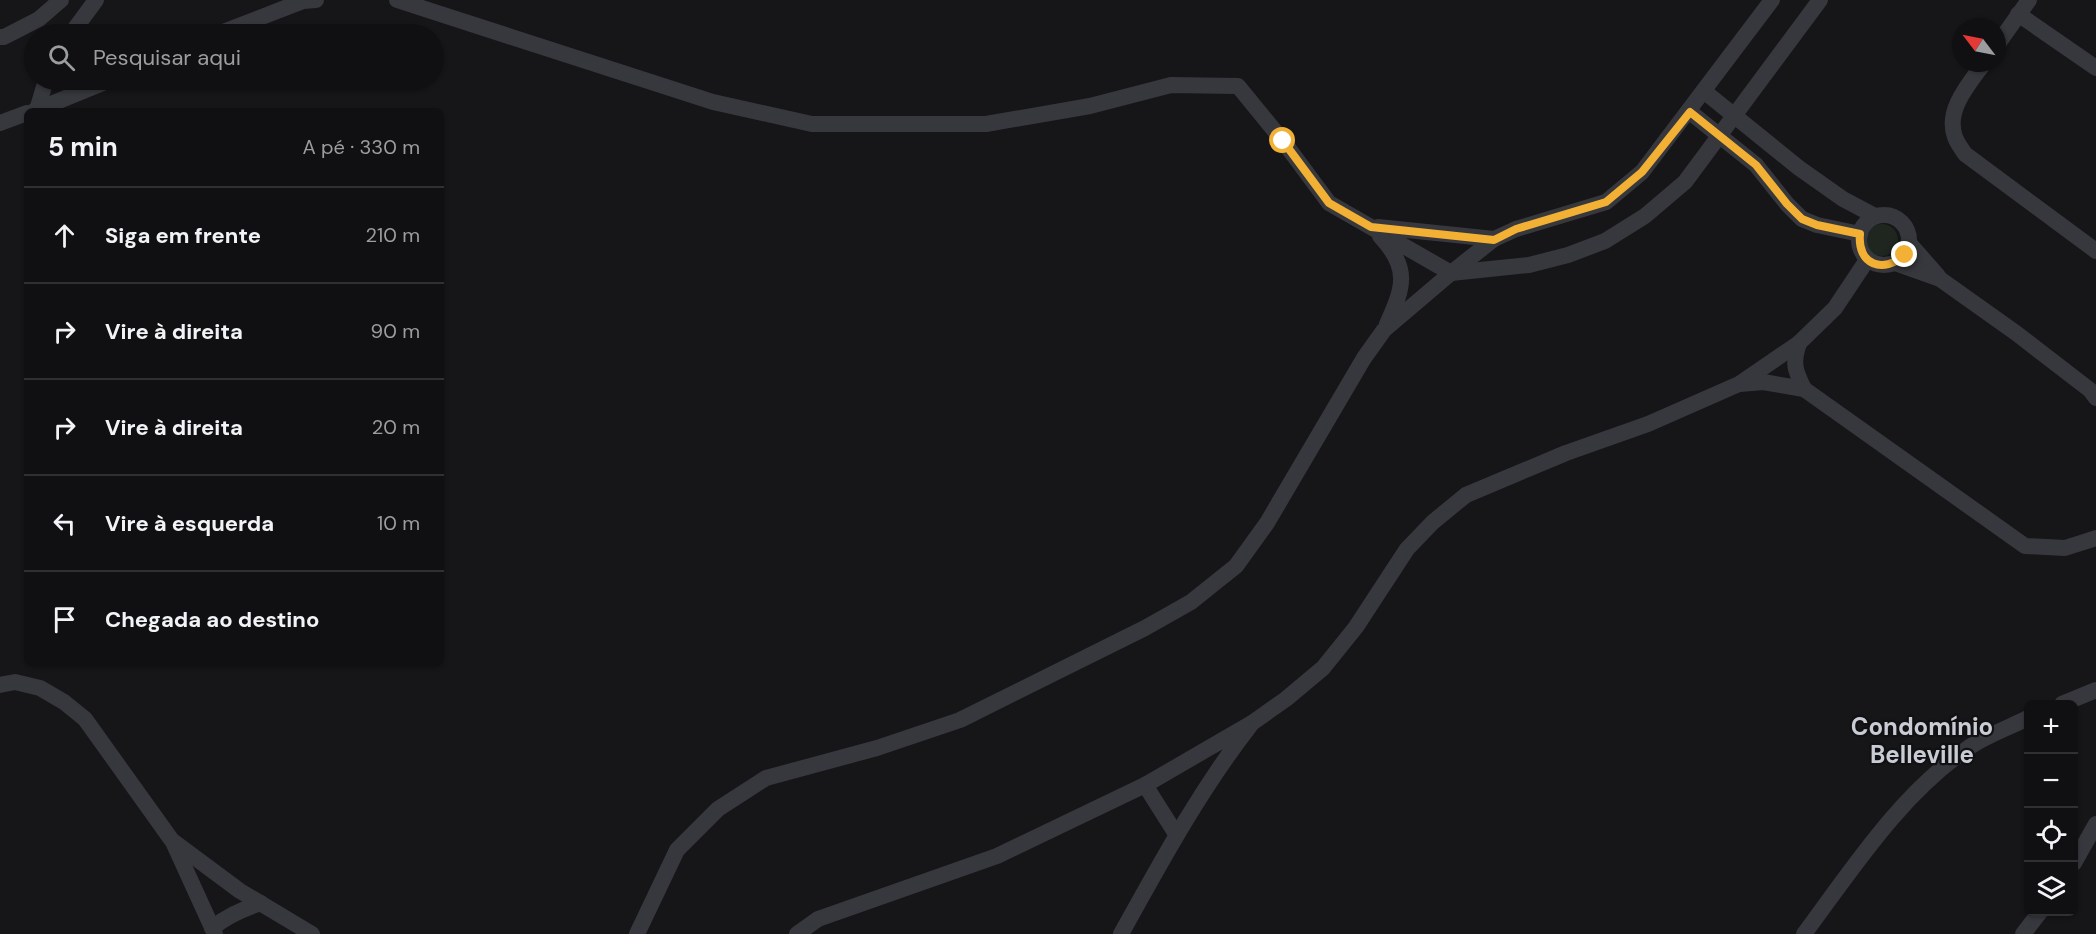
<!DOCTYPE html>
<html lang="pt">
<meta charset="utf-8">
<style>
:root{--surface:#101012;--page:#1e1e20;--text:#f1f3f6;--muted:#9c9d9f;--line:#303032}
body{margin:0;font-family:"DM Sans",sans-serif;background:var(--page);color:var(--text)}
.controls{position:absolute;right:18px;bottom:18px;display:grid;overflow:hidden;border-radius:9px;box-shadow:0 2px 4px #0004}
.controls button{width:54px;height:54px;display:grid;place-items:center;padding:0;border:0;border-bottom:2px solid var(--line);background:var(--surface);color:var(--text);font:30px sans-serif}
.compass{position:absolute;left:1952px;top:18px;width:54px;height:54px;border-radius:50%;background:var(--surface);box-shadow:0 2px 4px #0004;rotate:302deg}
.stop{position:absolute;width:18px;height:18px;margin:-14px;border:4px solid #f2b134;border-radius:50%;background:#fff}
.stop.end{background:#f2b134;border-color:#fff;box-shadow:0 2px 6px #0008}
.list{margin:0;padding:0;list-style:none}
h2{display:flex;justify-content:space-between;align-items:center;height:78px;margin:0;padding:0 24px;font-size:26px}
h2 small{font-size:20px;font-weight:400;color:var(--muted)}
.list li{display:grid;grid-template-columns:39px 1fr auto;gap:18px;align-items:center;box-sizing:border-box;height:96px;padding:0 24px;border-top:2px solid var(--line)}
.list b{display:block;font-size:22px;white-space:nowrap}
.list em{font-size:20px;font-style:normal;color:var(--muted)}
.icon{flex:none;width:33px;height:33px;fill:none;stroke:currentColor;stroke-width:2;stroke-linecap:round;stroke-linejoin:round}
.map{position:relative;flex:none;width:2096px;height:934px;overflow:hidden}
.search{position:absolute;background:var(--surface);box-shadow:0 2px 4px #0004;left:24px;top:24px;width:420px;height:66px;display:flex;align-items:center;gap:15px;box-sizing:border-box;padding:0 21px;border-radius:33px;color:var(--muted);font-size:22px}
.panel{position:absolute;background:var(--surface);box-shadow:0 2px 4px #0004;left:24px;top:108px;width:420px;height:558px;border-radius:9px}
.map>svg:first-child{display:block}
.green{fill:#1e261f}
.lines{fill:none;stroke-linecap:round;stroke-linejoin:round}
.minor{stroke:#37383d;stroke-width:16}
.route{stroke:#f2b134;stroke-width:8}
.labels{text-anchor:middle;stroke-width:4.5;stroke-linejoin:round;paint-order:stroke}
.district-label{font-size:24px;font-weight:bold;fill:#c9ccd4;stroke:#111113}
</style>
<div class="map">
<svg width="2096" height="934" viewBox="0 0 2096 934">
<rect width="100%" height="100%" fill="#161618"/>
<circle class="green" cx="1882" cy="240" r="16"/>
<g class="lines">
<g class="minor">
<path d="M397,0L713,102L812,124H986L1090,106L1171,85L1238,86L1283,141L1329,203L1451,273L1529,265L1568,255L1605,241L1645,216L1685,182L1820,0"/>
<path d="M2018,14L2096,68"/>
<path d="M71,34L96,0"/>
<path d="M218,34L303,1L316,0"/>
<path d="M0,37H4L39,19L61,0"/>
<path d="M1997,45L2029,0"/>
<path d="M1984,63C1969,84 1945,110 1955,137C1957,143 1962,149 1965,154L2096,251"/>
<path d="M1705,92L1799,168L1843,199L1875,216"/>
<path d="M37,110L46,80"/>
<path d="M34,111L110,80"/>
<path d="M1690,112L1756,165L1787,204L1802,219L1817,225L1860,234"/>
<path d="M0,123L27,113"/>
<circle cx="1884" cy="240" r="25"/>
<path d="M1378,227L1494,239"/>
<path d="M1380,236C1410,268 1404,287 1387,324"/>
<path d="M1909,243L1938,276"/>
<path d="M1895,263L1940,279L2016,333L2090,390L2096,398"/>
<path d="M1799,343C1792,364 1795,370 1804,389"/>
<path d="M1740,384L1763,382L1804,389L2025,546L2065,548L2096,538"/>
<path d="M0,685L15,682L40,688L64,702L85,719L173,842L215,934"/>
<path d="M2062,704L2096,690"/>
<path d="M1252,723L1286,699L1323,668L1356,627L1407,549L1433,522L1466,495L1566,453L1648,424L1739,384L1799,343L1835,308L1867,260"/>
<path d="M1145,785L1176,834"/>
<path d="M174,842L240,891L312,934"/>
<path d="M2074,863L2096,824"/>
<path d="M212,928C227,916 242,909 261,903"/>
<path d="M637,934L677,850L718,809L766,778L877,748L960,720L1145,628L1191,602L1236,566L1267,523L1364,358L1384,330L1451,273L1494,239L1516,229L1606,202L1642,172L1772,0"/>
<path d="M797,934L818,919L997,856L1145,785L1252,723C1200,790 1162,860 1121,934"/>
<path d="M1804,934C1853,868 1901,793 1971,746C1988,735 2010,727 2028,718"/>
<path d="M2023,934L2040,912"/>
</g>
</g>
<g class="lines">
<path class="route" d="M1283,141L1329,203L1371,227L1494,240L1516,229L1606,202L1642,172L1690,112L1756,165L1787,204L1802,219L1817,225L1860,234C1857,265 1883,274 1905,255"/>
</g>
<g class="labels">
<g class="district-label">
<text x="1922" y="735">Condomínio<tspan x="1922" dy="28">Belleville</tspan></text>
</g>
</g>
</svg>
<div class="controls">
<button>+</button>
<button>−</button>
<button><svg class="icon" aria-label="locate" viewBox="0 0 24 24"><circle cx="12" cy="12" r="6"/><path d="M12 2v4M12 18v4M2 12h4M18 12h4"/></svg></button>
<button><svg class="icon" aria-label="layers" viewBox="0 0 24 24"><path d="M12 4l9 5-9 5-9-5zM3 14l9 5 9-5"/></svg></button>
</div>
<svg class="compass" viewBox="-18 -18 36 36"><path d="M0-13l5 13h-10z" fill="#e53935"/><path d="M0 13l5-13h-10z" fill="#9c9d9f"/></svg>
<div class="stop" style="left:1283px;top:141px"></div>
<div class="stop end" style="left:1905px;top:255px"></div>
<div class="search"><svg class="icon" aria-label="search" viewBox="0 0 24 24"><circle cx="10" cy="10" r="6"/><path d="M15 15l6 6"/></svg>Pesquisar aqui</div>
<section class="panel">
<h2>5 min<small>A pé · 330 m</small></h2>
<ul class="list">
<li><svg class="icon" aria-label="ahead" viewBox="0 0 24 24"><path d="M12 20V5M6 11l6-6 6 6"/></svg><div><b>Siga em frente</b></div><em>210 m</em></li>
<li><svg class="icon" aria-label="right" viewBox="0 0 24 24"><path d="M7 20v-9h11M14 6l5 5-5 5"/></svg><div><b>Vire à direita</b></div><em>90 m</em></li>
<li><svg class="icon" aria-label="right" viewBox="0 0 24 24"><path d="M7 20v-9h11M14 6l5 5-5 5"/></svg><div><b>Vire à direita</b></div><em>20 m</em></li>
<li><svg class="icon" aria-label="left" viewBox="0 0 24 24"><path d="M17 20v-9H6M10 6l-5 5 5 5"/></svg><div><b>Vire à esquerda</b></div><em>10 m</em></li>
<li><svg class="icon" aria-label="arrive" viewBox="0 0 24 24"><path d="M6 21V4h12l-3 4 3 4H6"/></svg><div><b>Chegada ao destino</b></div></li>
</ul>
</section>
</div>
